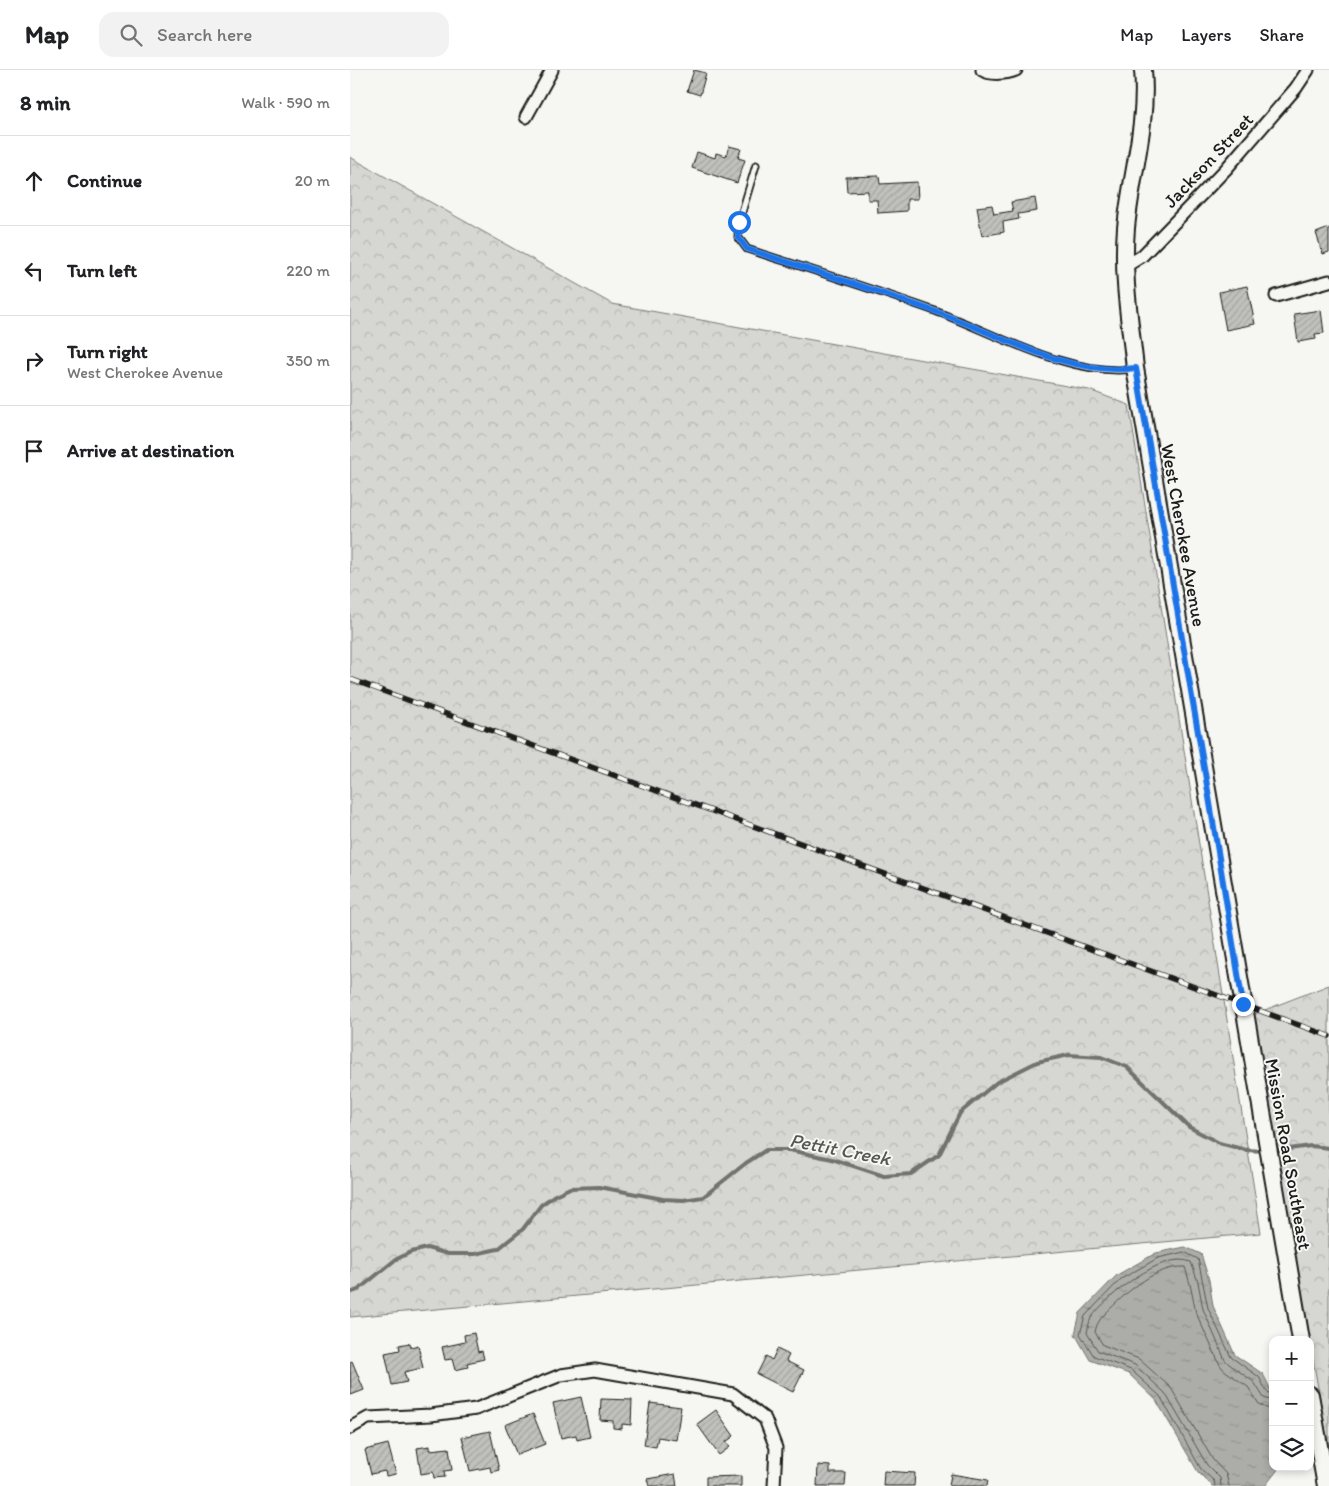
<!DOCTYPE html>
<meta charset="utf-8">
<style>
:root{--surface:#fff;--page:#f2f2f2;--text:#202124;--muted:#757577;--line:#e0e0e0}
body{margin:0;font-family:Itim,sans-serif;background:var(--page);color:var(--text)}
.controls{position:absolute;right:15px;bottom:15px;display:grid;overflow:hidden;border-radius:10px;box-shadow:0 2px 8px #0003}
.controls button{width:45px;height:45px;display:grid;place-items:center;padding:0;border:0;border-bottom:1px solid var(--line);background:var(--surface);color:var(--text);font:25px sans-serif}
.stop{position:absolute;width:15px;height:15px;margin:-11px;border:4px solid #1a73e8;border-radius:50%;background:#fff}
.stop.end{background:#1a73e8;border-color:#fff;box-shadow:0 1px 5px #0008}
.list{margin:0;padding:0;list-style:none}
h2{display:flex;justify-content:space-between;align-items:center;height:65px;margin:0;padding:0 20px;font-size:21px}
h2 small{font-size:16px;font-weight:400;color:var(--muted)}
.list li{display:grid;grid-template-columns:32px 1fr auto;gap:15px;align-items:center;box-sizing:border-box;height:90px;padding:0 20px;border-top:1px solid var(--line)}
.list b{display:block;font-size:19px;white-space:nowrap}
.list p{margin:0;font-size:16px;white-space:nowrap;color:var(--muted)}
.list em{font-size:16px;font-style:normal;color:var(--muted)}
.icon{flex:none;width:28px;height:28px;fill:none;stroke:currentColor;stroke-width:2;stroke-linecap:round;stroke-linejoin:round}
.map{position:relative;flex:none;width:979px;height:1416px;overflow:hidden}
header{display:flex;align-items:center;gap:30px;box-sizing:border-box;height:70px;padding:0 25px;background:var(--surface);border-bottom:1px solid var(--line)}
header strong{font-size:24px}
nav{display:flex;gap:28px;margin-inline-start:auto;font-size:18px}
.search{width:350px;height:45px;background:var(--page);display:flex;align-items:center;gap:12px;box-sizing:border-box;padding:0 18px;border-radius:15px;color:var(--muted);font-size:19px}
main{display:flex}
aside{flex:1;background:var(--surface)}
.map>svg:first-child{display:block}
.forest{fill:url(#forest-crowns);stroke:#797977}
.water{fill:url(#water-ripples);stroke:#727271}
.lines{fill:none;stroke-linecap:round;stroke-linejoin:round}
.shore{stroke:#565654;stroke-width:1}
.stream{stroke:#727271;stroke-width:4}
.building{fill:url(#building-hatch);stroke:#1c1c1c}
.lane-casing{stroke:#1c1c1c;stroke-width:9}
.street-casing{stroke:#1c1c1c;stroke-width:15}
.secondary-casing{stroke:#1c1c1c;stroke-width:20}
.lane{stroke:#f6f6f2;stroke-width:5.5}
.street{stroke:#f6f6f2;stroke-width:11}
.secondary{stroke:#f6f6f2;stroke-width:16}
.rail-casing{stroke:#1c1c1c;stroke-width:5.5}
.rail{stroke:#f6f6f2;stroke-width:4;stroke-dasharray:11;stroke-linecap:butt}
.route{stroke:#1a73e8;stroke-width:6}
.labels{text-anchor:middle;stroke-width:4;stroke-linejoin:round;paint-order:stroke}
.street-label{font-size:19px;fill:#1c1c1c;stroke:#f6f6f2}
.water-label{font-size:20px;font-style:italic;fill:#565654;stroke:#f6f6f2}
</style>
<header>
<strong>Map</strong>
<div class="search"><svg class="icon" aria-label="search" viewBox="0 0 24 24"><circle cx="10" cy="10" r="6"/><path d="M15 15l6 6"/></svg>Search here</div>
<nav><a>Map</a><a>Layers</a><a>Share</a></nav>
</header>
<main>
<aside>
<h2>8 min<small>Walk · 590 m</small></h2>
<ul class="list">
<li><svg class="icon" aria-label="ahead" viewBox="0 0 24 24"><path d="M12 20V5M6 11l6-6 6 6"/></svg><div><b>Continue</b></div><em>20 m</em></li>
<li><svg class="icon" aria-label="left" viewBox="0 0 24 24"><path d="M17 20v-9H6M10 6l-5 5 5 5"/></svg><div><b>Turn left</b></div><em>220 m</em></li>
<li><svg class="icon" aria-label="right" viewBox="0 0 24 24"><path d="M7 20v-9h11M14 6l5 5-5 5"/></svg><div><b>Turn right</b><p>West Cherokee Avenue</p></div><em>350 m</em></li>
<li><svg class="icon" aria-label="arrive" viewBox="0 0 24 24"><path d="M6 21V4h12l-3 4 3 4H6"/></svg><div><b>Arrive at destination</b></div></li>
</ul>
</aside>
<div class="map">
<svg width="979" height="1416" viewBox="0 0 979 1416">
<defs>
<pattern id="forest-crowns" width="20" height="18" patternUnits="userSpaceOnUse" patternTransform="scale(1.25)"><rect width="20" height="18" fill="#d6d6d2"/><path d="M2 6a3 3 0 1 1 6 0M12 15a3 3 0 1 1 6 0" fill="none" stroke="#b7b7b4"/></pattern>
<pattern id="water-ripples" width="26" height="14" patternUnits="userSpaceOnUse" patternTransform="scale(1.25)"><rect width="26" height="14" fill="#acaca9"/><path d="M2 4q2-2 4 0t4 0M15 11q2-2 4 0t4 0" fill="none" stroke="#939391"/></pattern>
<pattern id="building-hatch" width="6" height="6" patternUnits="userSpaceOnUse" patternTransform="scale(1.25)"><rect width="6" height="6" fill="#c0c0bd"/><path d="M-1 1l2-2M0 6l6-6M5 7l2-2" fill="none" stroke="#a4a4a2"/></pattern>
</defs>
<rect width="100%" height="100%" fill="#f6f6f2"/>
<filter id="ink" filterUnits="userSpaceOnUse"><feTurbulence type="fractalNoise" baseFrequency=".02" numOctaves="2"/><feDisplacementMap in="SourceGraphic" scale="10" xChannelSelector="R" yChannelSelector="G"/><feConvolveMatrix kernelMatrix="1 2 1 2 8 2 1 2 1" color-interpolation-filters="sRGB"/></filter>
<g filter="url(#ink)">
<g class="forest">
<path d="M0,87L262,234L739,320L779,335L911,1163L0,1247Z"/>
<path d="M979,915V1380L902,945Z"/>
</g>
<path class="water" d="M835,1177L851,1184L859,1210L863,1236L885,1285L913,1304L923,1324V1397H930L915,1416H862L848,1402L806,1330L779,1304L740,1290L725,1264L730,1243L767,1205L806,1183Z"/>
<g class="lines">
<g class="shore">
<path d="M865,1416L864,1411L851,1399L810,1326L781,1300L744,1286L730,1264L735,1246L771,1209L808,1188L834,1182L848,1189L858,1238L881,1287L909,1307L917,1322L923,1324"/>
<path d="M871,1416L870,1408L857,1395L815,1323L785,1295L748,1281L737,1263C738,1258 739,1252 741,1248C757,1226 812,1180 841,1192L848,1212L853,1239L875,1290L879,1294L904,1312L914,1328L923,1331"/>
<path d="M879,1416L876,1404L863,1390L821,1318L789,1289L753,1275L745,1262C747,1251 753,1246 760,1239C779,1220 806,1196 835,1197L840,1214L846,1243L870,1295L874,1300L898,1317L909,1334L916,1338H923"/>
</g>
<g class="stream">
<path d="M924,1081L961,1076L979,1078"/>
<path d="M0,1223L8,1220L45,1190L61,1182L77,1178L98,1184H125L148,1179L173,1159L191,1135L205,1125L220,1118L249,1117L313,1129L333,1130L353,1127L396,1093L416,1080H439L482,1089L534,1106L561,1104L589,1085L610,1043L647,1012L687,992L719,985L751,987L777,997L839,1057L869,1073L896,1080L914,1081"/>
</g>
</g>
<g class="building">
<path d="M344,0L356,3L350,25L337,21Z"/>
<path d="M379,76L391,79L388,88L395,90L387,113L342,98L347,82L365,88L366,83L376,86Z"/>
<path d="M529,106L530,114L567,112L568,129H557V141L528,143L527,130H518V121L497,122L496,107Z"/>
<path d="M685,128L687,141L668,144L669,149L653,152L654,162L632,166L627,137L642,135L644,144L663,141L661,132Z"/>
<path d="M979,158V182L973,184L966,163Z"/>
<path d="M897,216L905,254L876,260L869,222Z"/>
<path d="M971,240L974,263L965,264L966,269L948,272L944,244Z"/>
<path d="M124,1263L128,1282L132,1281L134,1289L117,1293L118,1297L105,1300L102,1289L95,1290L92,1277L115,1272L114,1265Z"/>
<path d="M60,1273L61,1277L68,1275L73,1298L54,1302L57,1312L42,1315L35,1283L50,1280L49,1275Z"/>
<path d="M427,1279L439,1285L436,1291L454,1300L443,1322L407,1304L416,1286L422,1290Z"/>
<path d="M2,1291L14,1320L1,1325L0,1292Z"/>
<path d="M231,1327L240,1367L227,1370L226,1365L211,1368L203,1333Z"/>
<path d="M251,1329L282,1330L281,1355L272,1354V1359L263,1358V1351L250,1350Z"/>
<path d="M300,1333L331,1337L326,1370L308,1367L306,1377L294,1375Z"/>
<path d="M366,1340L384,1366L376,1372L380,1377L369,1385L347,1354Z"/>
<path d="M183,1344L195,1374L167,1385L155,1355Z"/>
<path d="M140,1361L149,1400L141,1402L140,1397L120,1401L112,1367Z"/>
<path d="M38,1374L46,1404L36,1406L35,1401L21,1404L15,1380Z"/>
<path d="M80,1376V1380L99,1378L102,1400L94,1401L95,1407L84,1408L83,1402L71,1404L67,1378Z"/>
<path d="M468,1395L480,1396V1403H496L495,1416H467Z"/>
<path d="M534,1401L565,1403L564,1416H533Z"/>
<path d="M325,1404L327,1416H299L297,1409Z"/>
<path d="M601,1404L638,1410L637,1416H599Z"/>
<path d="M391,1406V1416H356V1407Z"/>
</g>
<g class="lines">
<g class="lane-casing">
<path id="lane" d="M406,95L389,152L388,167L397,179C459,199 523,219 585,241C644,263 720,307 783,299"/>
</g>
<g class="street-casing">
<g id="street">
<path d="M632,0C640,5 657,4 666,0"/>
<path d="M176,47L202,0"/>
<path d="M776,196L792,186L876,99L946,18L958,0"/>
<path d="M926,226L979,211"/>
<path d="M0,1358L18,1348L81,1345L126,1339L211,1305L245,1300L383,1324L415,1349L426,1378L424,1416"/>
</g>
</g>
<g class="secondary-casing">
<g id="secondary">
<path d="M793,0C798,54 781,105 776,158C772,205 780,252 785,298L951,1270"/>
<path d="M960,1325L976,1416"/>
</g>
</g>
<use href="#lane" class="lane"/>
<use href="#street" class="street"/>
<use href="#secondary" class="secondary"/>
<g class="rail-casing">
<path id="rail" d="M0,609L979,966"/>
</g>
<use href="#rail" class="rail"/>
</g>
</g>
<g class="lines" filter="url(#ink)">
<path class="route" d="M389,152L388,167L397,179C459,199 522,219 584,241C647,263 717,307 786,298L858,721L893,934"/>
</g>
<g class="labels">
<g class="street-label">
<text transform="translate(858 90) rotate(-47)" y="7">Jackson Street</text>
<text transform="translate(834 465) rotate(80)" y="7">West Cherokee Avenue</text>
<text transform="translate(939 1084) rotate(80)" y="7">Mission Road Southeast</text>
</g>
<g class="water-label">
<text transform="translate(490 1079) rotate(11)" y="7">Pettit Creek</text>
</g>
</g>
</svg>
<div class="controls">
<button>+</button>
<button>−</button>
<button><svg class="icon" aria-label="layers" viewBox="0 0 24 24"><path d="M12 4l9 5-9 5-9-5zM3 14l9 5 9-5"/></svg></button>
</div>
<div class="stop" style="left:389px;top:152px"></div>
<div class="stop end" style="left:893px;top:934px"></div>
</div>
</main>
